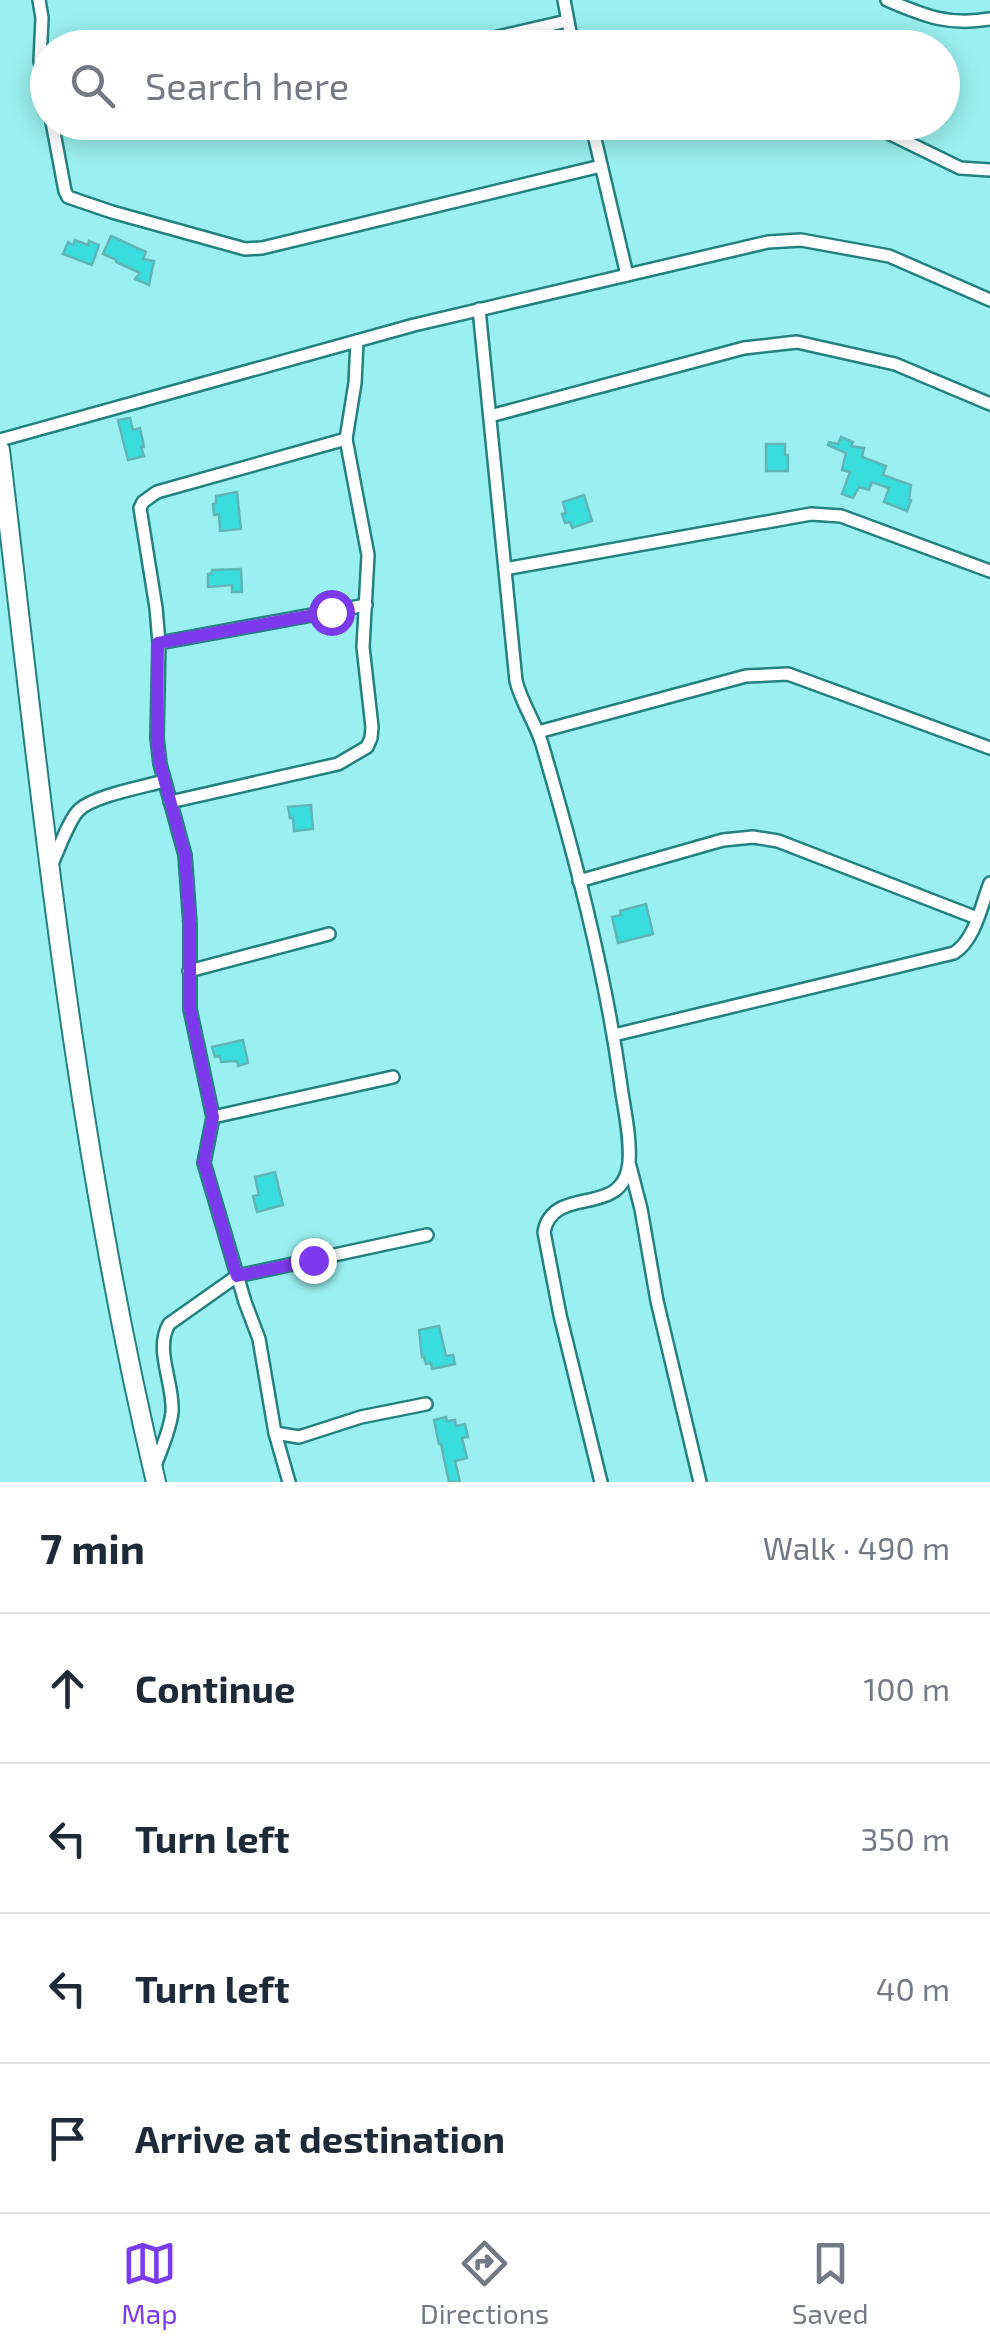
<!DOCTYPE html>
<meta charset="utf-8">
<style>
:root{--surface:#fff;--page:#f2f2f3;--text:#1f2937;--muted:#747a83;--line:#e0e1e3;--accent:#7c3aed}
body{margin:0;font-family:"Exo 2",sans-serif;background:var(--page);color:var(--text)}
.stop{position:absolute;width:30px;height:30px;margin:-22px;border:8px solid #7c3aed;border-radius:50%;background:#fff}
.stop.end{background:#7c3aed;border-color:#fff;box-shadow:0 2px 10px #0008}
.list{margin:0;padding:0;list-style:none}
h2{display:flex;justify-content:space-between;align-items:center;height:130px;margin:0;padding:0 40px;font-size:42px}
h2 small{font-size:32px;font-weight:400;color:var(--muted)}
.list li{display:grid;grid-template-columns:65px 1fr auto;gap:30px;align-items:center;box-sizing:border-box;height:150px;padding:0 40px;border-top:2px solid var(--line)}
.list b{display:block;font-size:38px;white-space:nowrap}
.list em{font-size:32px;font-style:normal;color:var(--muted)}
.icon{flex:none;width:55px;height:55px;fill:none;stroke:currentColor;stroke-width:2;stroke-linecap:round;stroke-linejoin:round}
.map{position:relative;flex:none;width:990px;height:1482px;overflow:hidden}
.search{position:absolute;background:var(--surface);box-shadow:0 5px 25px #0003;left:30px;right:30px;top:30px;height:110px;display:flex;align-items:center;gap:25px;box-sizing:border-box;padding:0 35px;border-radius:55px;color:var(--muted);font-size:38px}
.sheet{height:730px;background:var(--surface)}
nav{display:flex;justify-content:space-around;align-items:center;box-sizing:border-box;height:140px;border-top:2px solid var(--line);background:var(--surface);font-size:28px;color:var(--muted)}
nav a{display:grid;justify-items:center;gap:5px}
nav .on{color:var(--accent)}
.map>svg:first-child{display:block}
.building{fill:#39ddde;stroke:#60b6b6;stroke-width:2.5}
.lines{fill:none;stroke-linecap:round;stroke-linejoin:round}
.street-casing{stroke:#248181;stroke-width:16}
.secondary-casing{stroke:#248181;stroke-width:22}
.street{stroke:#fff;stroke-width:11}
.secondary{stroke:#fff;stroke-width:18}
.route{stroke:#7c3aed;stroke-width:12}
</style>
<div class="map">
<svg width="990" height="1482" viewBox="0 0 990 1482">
<rect width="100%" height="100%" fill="#9af0f0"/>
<g class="building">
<path d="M111,236L146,252L143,259L154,261L149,285L135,279L140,273L116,262L117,260L103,254Z"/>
<path d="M75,240L88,245L89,241L99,245L92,265L63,254L68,242L73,245Z"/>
<path d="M130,418L133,430L140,428L144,447H141L144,456L128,460L118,420Z"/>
<path d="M841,437L853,442L851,446L864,448L862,457L886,466L883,475L911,485L909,499L911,500L907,511L884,502L889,488L872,482L869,490L859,487L853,498L842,494L850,472L842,470L846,453L828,445L829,442L838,444Z"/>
<path d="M766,444H785V455H788V471H766Z"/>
<path d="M237,492L241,529L220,531L219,514L214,515L213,504L216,503V496Z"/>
<path d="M584,495L592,521L572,528L570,522L565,523L562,514L566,513L563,502Z"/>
<path d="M241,569L242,592H232V585L208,587V574L212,573V570Z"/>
<path d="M311,805L313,829L294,831L293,818H290L288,807Z"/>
<path d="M646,904L653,934L618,943L612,917L621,915L620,911Z"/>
<path d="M243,1040L248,1063L238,1066L237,1061L221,1062L220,1056L215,1057L212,1047Z"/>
<path d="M275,1172L283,1205L257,1212L253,1196L259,1195L255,1177Z"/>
<path d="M439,1326L446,1356L453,1355L455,1364L432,1369L431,1363L426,1364L424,1357H422L419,1330Z"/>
<path d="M446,1417L447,1421L455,1420L456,1426L465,1424L468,1437L462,1438L467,1458L455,1461L460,1482H449L441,1444H439L434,1420Z"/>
</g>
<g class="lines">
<g class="street-casing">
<g id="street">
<path d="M39,0L42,18L40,61L48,99"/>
<path d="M564,0L573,48"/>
<path d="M887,0C925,16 948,26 990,19"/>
<path d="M451,48L567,21"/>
<path d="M52,122L65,191L68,197L112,212L245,249L262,248L601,166"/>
<path d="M591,122L627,275"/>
<path d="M866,122L960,168L990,170"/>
<path d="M479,309L516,681C522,704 535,722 542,744C574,853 604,966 620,1079C623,1105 631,1135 629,1162C624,1220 553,1183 544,1232L560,1315L601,1482"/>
<path d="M490,416L744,348L797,342L895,364L990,404"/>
<path d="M0,440L414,325L768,242L801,240L889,256L990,300"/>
<path d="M505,569L811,514L841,516L990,571"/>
<path d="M159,643L366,605"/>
<path d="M538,732L746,676L788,674L990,748"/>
<path d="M170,802L338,764L367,747L371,738L372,727L363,647L368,555L346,439"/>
<path d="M50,868C57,854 69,819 79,810C93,796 143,787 164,781"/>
<path d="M579,881L723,840L753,837L778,841L977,918"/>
<path d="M189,971L329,934"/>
<path d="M614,1035L954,953C975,940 981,906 990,883"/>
<path d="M213,1117L393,1077"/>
<path d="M630,1166L641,1209L657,1301L700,1482"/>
<path d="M275,1433L299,1437L361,1417L426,1404"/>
<path d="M155,1466C161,1449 170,1431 172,1412C174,1383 154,1350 169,1324L237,1276L427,1235"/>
<path d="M289,1482L275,1433L259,1339L245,1302L204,1163L213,1117L190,1009V924L185,855L160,764L157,738L159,643L156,608L140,508L143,502L157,492L346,439L355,383L357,341"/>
</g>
</g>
<g class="secondary-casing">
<path id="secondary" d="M0,450C41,795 75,1143 156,1482"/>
</g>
<use href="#street" class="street"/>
<use href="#secondary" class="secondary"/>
</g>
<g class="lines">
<path class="route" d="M313,1260L237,1276L204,1162L213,1117L190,1009V924L185,855L160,764L157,738L158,643L331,612"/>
</g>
</svg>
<div class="stop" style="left:331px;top:612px"></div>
<div class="stop end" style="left:313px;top:1260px"></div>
<div class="search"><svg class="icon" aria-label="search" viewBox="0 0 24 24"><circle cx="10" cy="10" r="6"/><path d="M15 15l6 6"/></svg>Search here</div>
</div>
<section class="sheet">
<h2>7 min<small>Walk · 490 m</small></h2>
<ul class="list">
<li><svg class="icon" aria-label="ahead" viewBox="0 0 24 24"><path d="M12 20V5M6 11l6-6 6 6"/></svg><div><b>Continue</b></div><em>100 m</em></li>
<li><svg class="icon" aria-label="left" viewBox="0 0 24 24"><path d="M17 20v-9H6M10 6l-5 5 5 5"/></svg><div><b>Turn left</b></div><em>350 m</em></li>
<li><svg class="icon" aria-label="left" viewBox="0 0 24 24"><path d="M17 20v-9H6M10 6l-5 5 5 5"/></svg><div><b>Turn left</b></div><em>40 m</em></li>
<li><svg class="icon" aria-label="arrive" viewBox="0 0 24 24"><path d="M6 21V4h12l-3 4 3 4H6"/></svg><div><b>Arrive at destination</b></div></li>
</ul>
</section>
<nav>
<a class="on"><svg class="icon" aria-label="map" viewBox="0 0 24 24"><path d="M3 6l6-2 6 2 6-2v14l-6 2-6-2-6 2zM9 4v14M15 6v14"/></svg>Map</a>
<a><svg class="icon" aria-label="directions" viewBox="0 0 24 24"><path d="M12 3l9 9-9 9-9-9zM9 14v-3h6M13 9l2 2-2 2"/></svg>Directions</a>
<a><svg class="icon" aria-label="saved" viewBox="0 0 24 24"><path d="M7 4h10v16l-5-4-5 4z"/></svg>Saved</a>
</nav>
